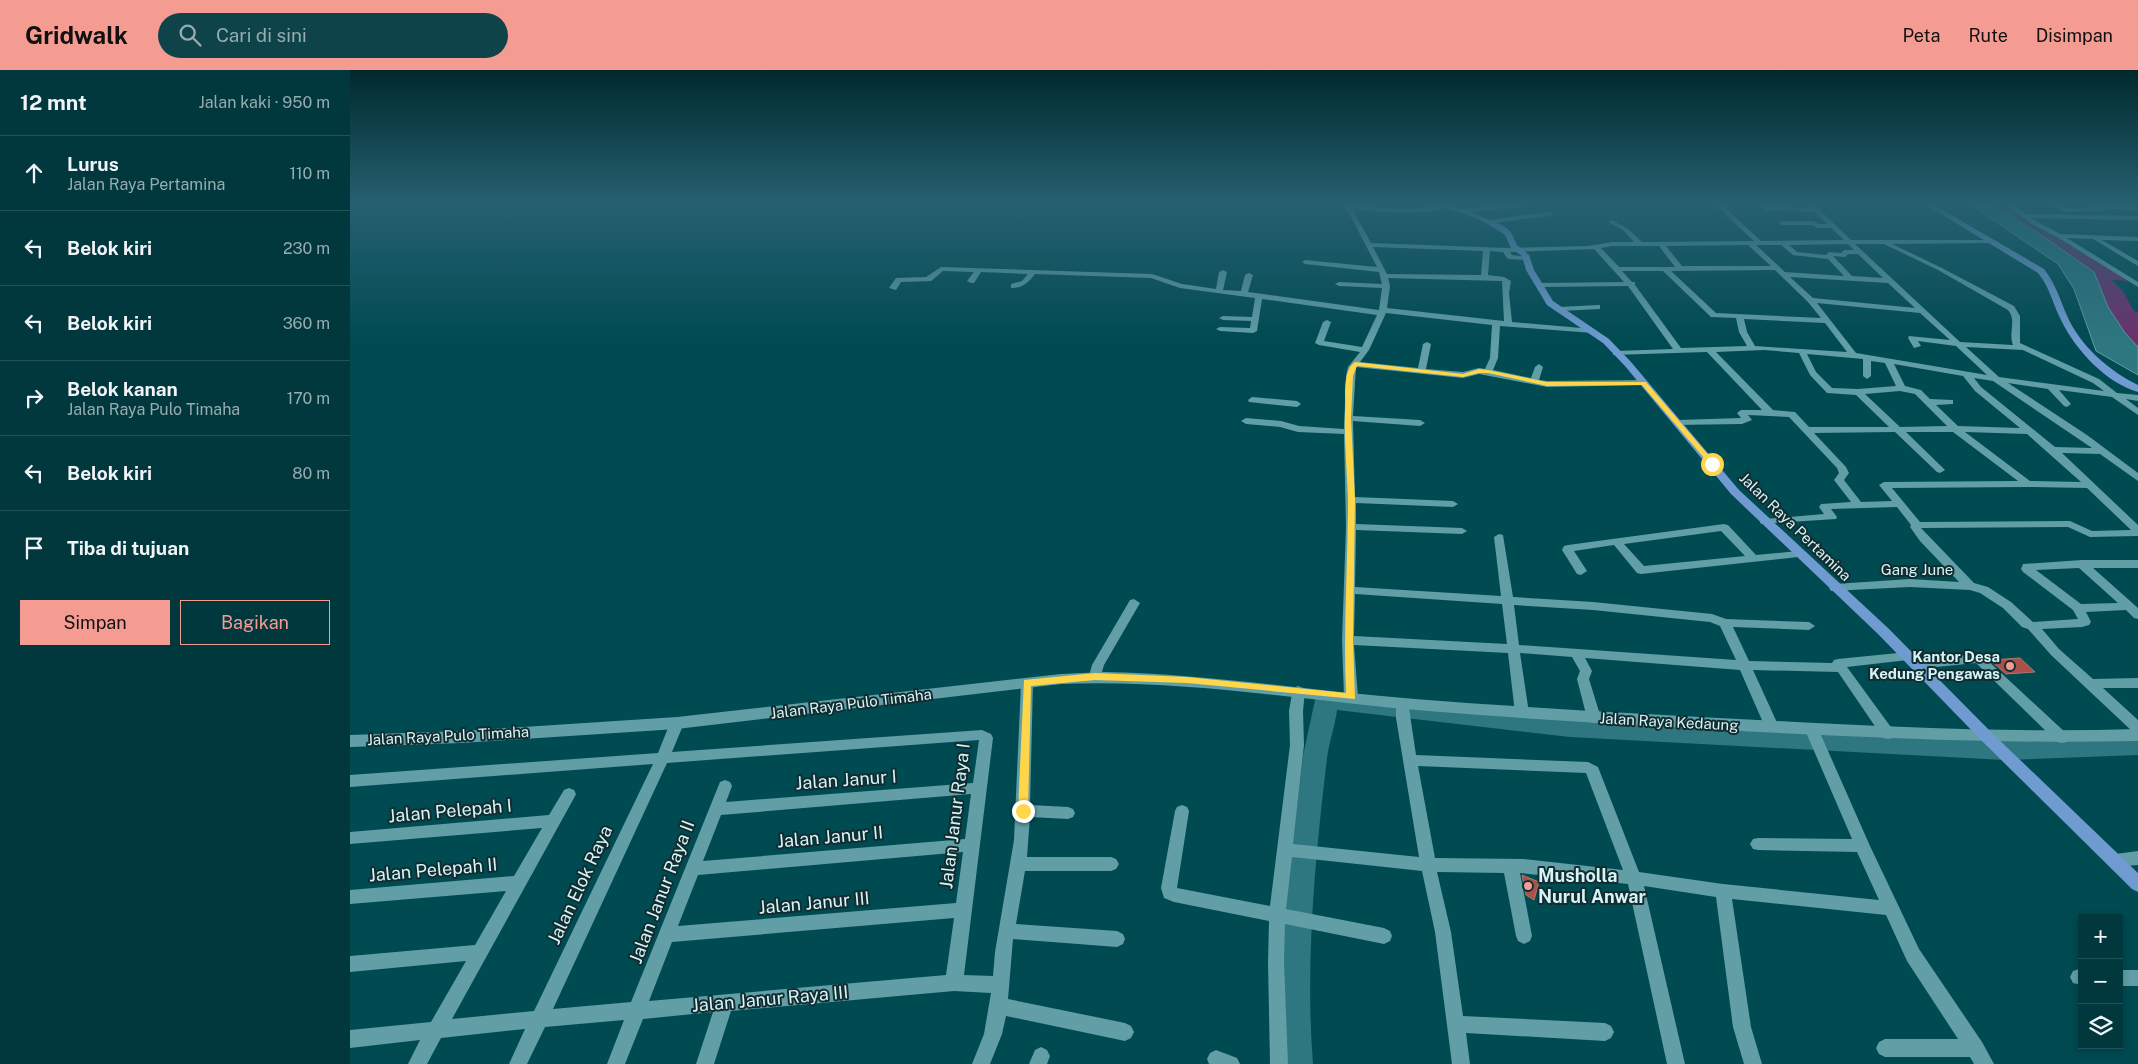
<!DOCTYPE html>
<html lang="id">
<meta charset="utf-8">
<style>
:root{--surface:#00383e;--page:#0e4349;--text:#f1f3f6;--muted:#95acb0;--line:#225258;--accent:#f59c92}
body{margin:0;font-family:"Public Sans",sans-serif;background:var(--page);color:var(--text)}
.controls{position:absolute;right:15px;bottom:15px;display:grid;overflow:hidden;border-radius:0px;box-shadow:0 2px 8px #0003}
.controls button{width:45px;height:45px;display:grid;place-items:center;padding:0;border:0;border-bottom:1px solid var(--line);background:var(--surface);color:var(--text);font:25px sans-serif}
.stop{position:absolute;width:15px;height:15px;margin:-11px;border:4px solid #ffd54a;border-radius:50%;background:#fff}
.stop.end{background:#ffd54a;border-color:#fff;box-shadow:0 1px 5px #0008}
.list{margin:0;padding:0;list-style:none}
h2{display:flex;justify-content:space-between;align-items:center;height:65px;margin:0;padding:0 20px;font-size:21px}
h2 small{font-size:16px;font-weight:400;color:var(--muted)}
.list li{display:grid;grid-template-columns:32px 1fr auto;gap:15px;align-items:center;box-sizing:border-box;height:75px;padding:0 20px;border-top:1px solid var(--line)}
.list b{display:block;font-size:19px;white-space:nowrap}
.list p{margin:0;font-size:16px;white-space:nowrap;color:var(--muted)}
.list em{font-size:16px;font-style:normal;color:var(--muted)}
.actions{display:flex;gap:10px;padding:15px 20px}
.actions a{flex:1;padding:11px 0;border:1px solid var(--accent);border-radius:0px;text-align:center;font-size:18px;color:var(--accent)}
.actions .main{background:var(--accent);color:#111}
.icon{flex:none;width:28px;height:28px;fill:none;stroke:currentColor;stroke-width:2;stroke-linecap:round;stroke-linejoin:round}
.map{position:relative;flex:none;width:1788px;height:994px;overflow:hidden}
header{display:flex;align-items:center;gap:30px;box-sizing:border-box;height:70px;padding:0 25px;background:var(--accent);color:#111}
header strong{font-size:24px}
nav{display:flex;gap:28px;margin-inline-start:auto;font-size:18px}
.search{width:350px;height:45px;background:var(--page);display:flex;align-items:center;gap:12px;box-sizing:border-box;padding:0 18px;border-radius:28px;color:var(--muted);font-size:19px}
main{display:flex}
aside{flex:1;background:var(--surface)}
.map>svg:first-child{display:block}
.green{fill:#6c316d}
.water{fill:#2e7680;stroke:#609ca4}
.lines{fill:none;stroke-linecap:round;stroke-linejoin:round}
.river{fill:#2e7680;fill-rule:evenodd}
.building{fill:#ac5149;stroke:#aa7871}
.minor{fill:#619ea6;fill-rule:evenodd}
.tertiary{fill:#619ea6;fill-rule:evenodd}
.primary{fill:#6f9bd1;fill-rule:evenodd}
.route{fill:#ffd54a}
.poi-dot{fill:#f59c92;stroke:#122c2f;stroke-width:2}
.labels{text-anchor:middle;stroke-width:4;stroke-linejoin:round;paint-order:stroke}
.street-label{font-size:15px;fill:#d5f4f8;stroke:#122c2f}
.poi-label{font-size:15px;font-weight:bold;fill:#d5f4f8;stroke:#122c2f;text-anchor:end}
.near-street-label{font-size:18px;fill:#d5f4f8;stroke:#122c2f}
.near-poi-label{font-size:18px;font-weight:bold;fill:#d5f4f8;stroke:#122c2f;text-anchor:start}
</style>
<header>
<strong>Gridwalk</strong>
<div class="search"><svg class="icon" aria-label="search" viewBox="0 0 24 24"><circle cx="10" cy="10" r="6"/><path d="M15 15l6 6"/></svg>Cari di sini</div>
<nav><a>Peta</a><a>Rute</a><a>Disimpan</a></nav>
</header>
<main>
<aside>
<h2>12 mnt<small>Jalan kaki · 950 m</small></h2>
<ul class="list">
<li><svg class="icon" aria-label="ahead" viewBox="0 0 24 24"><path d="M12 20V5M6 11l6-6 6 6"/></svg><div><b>Lurus</b><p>Jalan Raya Pertamina</p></div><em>110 m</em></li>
<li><svg class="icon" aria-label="left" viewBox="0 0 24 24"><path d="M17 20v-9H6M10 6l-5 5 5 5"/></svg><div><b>Belok kiri</b></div><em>230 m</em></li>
<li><svg class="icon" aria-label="left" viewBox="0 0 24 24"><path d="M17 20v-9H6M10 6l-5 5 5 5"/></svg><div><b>Belok kiri</b></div><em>360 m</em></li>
<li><svg class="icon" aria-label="right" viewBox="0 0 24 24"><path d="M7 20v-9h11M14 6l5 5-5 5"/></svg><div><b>Belok kanan</b><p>Jalan Raya Pulo Timaha</p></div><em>170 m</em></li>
<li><svg class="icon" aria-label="left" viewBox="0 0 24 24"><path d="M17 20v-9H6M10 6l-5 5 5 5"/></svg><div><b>Belok kiri</b></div><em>80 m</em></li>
<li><svg class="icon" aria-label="arrive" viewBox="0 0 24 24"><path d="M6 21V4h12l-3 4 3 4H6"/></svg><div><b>Tiba di tujuan</b></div></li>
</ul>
<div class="actions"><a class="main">Simpan</a><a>Bagikan</a></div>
</aside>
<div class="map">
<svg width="1788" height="994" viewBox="0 0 1788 994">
<rect width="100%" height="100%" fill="#004a52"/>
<path class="green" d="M1644,133H1658L1782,211L1762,210L1773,221L1784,241L1788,242V277L1775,263L1758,237L1744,202L1691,165L1650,140Z"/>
<path class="water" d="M1618,133H1644L1650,140L1691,165L1744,202L1758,237L1775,263L1788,277V305L1746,281L1724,219L1708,194Z"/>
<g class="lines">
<path class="river" d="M977,621L1220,649L1654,670L1788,667V685L1654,690L1220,667L987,640C985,656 979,672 977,688C965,789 955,893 963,994H931L928,950L934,845L953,686L965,630L969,624Z"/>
</g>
<g class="building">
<path d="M1670,588L1685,602L1656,604L1640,590Z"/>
<path d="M1172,805L1189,812L1184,830L1176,825Z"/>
</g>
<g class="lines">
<g class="minor">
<path d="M988,133L1045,139L1073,138L1095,134L1098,136C1079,147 1024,142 1002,138L1021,173L1156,178L1238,176L1262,172H1284L1273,160L1260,153L1259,152L1262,150L1277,158L1292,172L1404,171L1363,133H1370L1411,171L1494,170L1481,158H1468L1462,155H1432L1429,153L1432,151H1463L1469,154H1477L1464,142L1416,140L1406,133H1413L1417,136L1461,138L1456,133H1463L1501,170H1640V172L1638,173L1542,174L1592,198L1664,236L1670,246V273L1749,309L1767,323L1788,325V331L1776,329L1788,338V345L1762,327L1709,320L1721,334L1717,337L1714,336L1698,319L1658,313L1737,365L1788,403V411L1750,384L1712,383L1788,455V466L1740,467L1718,457L1571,458L1624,513L1638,517L1661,532L1683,552L1728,549L1723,540L1673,502L1671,499L1673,494L1732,490H1788V498H1743L1788,538V549L1784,548L1776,540L1736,542L1741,552L1739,555L1732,557L1692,559L1709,579L1743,609L1788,608V618H1753L1788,650V663L1783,662L1701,585L1678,559L1672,557L1653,538L1630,523L1620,520L1560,517L1481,521L1479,518L1485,514L1560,509L1609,512L1570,471L1560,457L1561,455L1547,437L1481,439L1487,447L1486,449L1411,454L1410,452L1415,449L1474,444L1469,437L1471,434L1501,432L1484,410L1489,403L1487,398L1439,347L1398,345L1402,350L1392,354L1325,355L1323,353L1328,350L1391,348L1387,343L1391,340H1412L1357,282L1263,285V281H1266L1323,279L1278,216L1189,217L1185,215L1189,213L1274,212L1244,179L1160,182L1162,185L1178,187V189L1176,190L1159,189L1157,188L1153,182L1140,181L1138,205L1154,207L1161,211L1159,223L1162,252L1243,259L1247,261L1243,263L1150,256L1148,288L1143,300L1181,308L1185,297L1189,294L1193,297L1189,310L1197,311L1293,310L1296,311V315L1197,317L1129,304L1113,308L1006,297L1003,346L1070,350L1075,353L1070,356L1003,351L1005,427L1103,431L1108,434L1103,437L1006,433V454L1112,458L1117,461L1112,464L1006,460L1005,517L1151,526L1144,467L1149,464L1153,465L1163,527L1243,532L1362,544L1376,549L1459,552L1465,556L1459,560L1383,557L1399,591L1482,593L1484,590L1488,589L1558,582L1562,583L1564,586L1562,589L1558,590L1497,597L1543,660L1545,664L1543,668L1538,669L1533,668L1488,602L1403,600L1429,657L1427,661L1422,662L1417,661L1415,657L1390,600L1235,588L1242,601L1239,609L1251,648L1249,652L1244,653L1239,652L1237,648L1227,609L1230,601L1222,587L1170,583L1179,643L1177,647L1172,648L1167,647L1165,643L1158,583L1004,575L1008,627L1006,630H996L994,627L992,570L996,457L994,364L948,362L930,357L896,354L891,351L896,348L931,351L949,356L994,359L996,306L998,297L1010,282L969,275L965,273L973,252L977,250L981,252L974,271L1012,277L1027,245L912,229L907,261L903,263L870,261L866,259L870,257L900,258L901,251L873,250L869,248L873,246L902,247L905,228L830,218L801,208L685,204C678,213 673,218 661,218V214L672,211L678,204L631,202L624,213H621L617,211L624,202L593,201L581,211L551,212L546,220L539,218L546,208L576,207L591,197L802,204L832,214L866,219L869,202L873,200L877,202L873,220L891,221L895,205L899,203L903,205L898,222L1029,240L1032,218L989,216L985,214L989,212L1032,214L1029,202L955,194L952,192L955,190L1027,197L1001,147L997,140ZM1498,174L1504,180H1494L1491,183L1479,182L1476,185L1447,182L1439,175ZM1505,174H1534L1588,200L1658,240C1667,250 1658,263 1663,275L1610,272ZM1398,175L1421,196H1332L1316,176ZM1406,175H1431L1443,185L1478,189L1494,206L1435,202ZM1262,176H1309L1325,197H1269L1251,178ZM1023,177L1133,181L1131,205L1037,204ZM1498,184H1508L1533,208L1502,206L1483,186L1495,187ZM1425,200L1458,232L1471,248L1366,243L1321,201ZM1272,201H1313L1361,247L1386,248L1389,262L1397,276L1331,278L1285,215V212H1282ZM1440,207L1538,213L1565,238L1463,228ZM1038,208L1152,211L1154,251L1037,238L1040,216ZM1467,233L1570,243L1600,270L1559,266L1558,268L1564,278L1571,276L1568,271L1606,276L1637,305L1506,283ZM1036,243L1142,255L1140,288L1135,299L1129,298L1113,302L1076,299L1081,274L1077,272L1073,274L1068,298L1010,292L1019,280ZM1394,249L1475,253L1497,282L1405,276L1397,262ZM1616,277L1673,280L1743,313L1754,321L1649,307ZM1414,280L1449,283L1460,305L1477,323L1506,325L1539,357H1459L1445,342L1423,340L1366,282ZM1457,284L1513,289V306L1517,309L1521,306V291L1535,293L1546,316L1508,319L1482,318L1466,302ZM1544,294L1613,306L1625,321L1670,358L1608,356L1586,335L1603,334V330L1580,329L1571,320L1555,316ZM1624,308L1643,311L1742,378L1705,377L1631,317ZM1550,321L1565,324L1597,356L1550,357L1515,324ZM1545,362L1587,402L1590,403L1595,400L1593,398L1556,362H1603L1668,411L1534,412L1529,415L1542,431L1511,432L1494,410L1499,403L1496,397L1464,363ZM1615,362L1677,364L1731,412L1680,411ZM1678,417L1737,418L1781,460L1742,461L1720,451L1570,452L1542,418ZM1729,498L1768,533L1731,534L1686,500ZM1005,524L1152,534L1157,574L1004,566ZM1164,535L1243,540L1360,552L1370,556L1386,590L1169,575Z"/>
<path d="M1180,133L1183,135L1182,136L1111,143L1108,141L1111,139Z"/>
<path d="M1655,133H1662L1676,144L1788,146V150L1681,148L1710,164L1788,167V171L1752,170L1788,191V196L1743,169L1717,168L1788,212V217L1707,167L1682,154Z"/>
<path d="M1694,133H1703L1717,138L1745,137L1742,135L1746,133L1787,137L1788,141L1754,138V140L1752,141L1716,142Z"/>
<path d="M1200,142L1202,143V145L1138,154L1135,152L1138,150Z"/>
<path d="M1247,235H1250V239L1209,241L1205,239L1209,237Z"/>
<path d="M902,327L947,331L951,334L947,337L899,332L898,330Z"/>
<path d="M1374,454L1378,455L1406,485L1448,481L1454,484L1448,487L1291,504L1287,503L1264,475L1224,481L1237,501L1231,505L1227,504L1212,480L1214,476L1218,475ZM1371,461L1395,486L1294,496L1274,474Z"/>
<path d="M784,529L790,533L754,595L750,609H740L739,606L742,595L780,530Z"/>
<path d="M1624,584L1634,587L1717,664L1719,668L1717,672L1712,673L1707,672L1626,593L1566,599L1562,598L1560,595L1562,592L1566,591Z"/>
<path d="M677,608L682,610L683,613L680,735L718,737L723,739L725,743L723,747L718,749L680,747L677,787H761L766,789L769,794L766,799L761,801H675L666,854L767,861L773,864L775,869L773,874L767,877L663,869L658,929L775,953L781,956L784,962L781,968L775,971L656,946L652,964L640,994H622L634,964L641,923L604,921L381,941L364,994H346L363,942L293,949L275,994H257L274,950L195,957L177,994H159L175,959L91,968L77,994H58L70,970L0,978V960L81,952L116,891L0,902V886L125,875L156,821L0,834V820L164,806L192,758L0,774V762L199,745L214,720L219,718L224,720L226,724L224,728L102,949L184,941L303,694L0,717V705L308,683L320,653L322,649L327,648L332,649L334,653L322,682L632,660L641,664L643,668L614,905L643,906L645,882L664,770L671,613L672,610ZM629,670L623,713L376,732L382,716L380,712L375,710L370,712L281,932L203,939L317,693ZM621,724L615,769L353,791L371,745ZM613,782L606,833L328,856L348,805ZM604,848L596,905L299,931L322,872Z"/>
<path d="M948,616L953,618L955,621L953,641L954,675L943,774L1069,787L1046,648V634L1048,631L1053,629L1058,631L1066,685L1238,692L1248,697L1289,802L1373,814L1529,830L1507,782L1408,780L1403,779L1400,774L1403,769L1408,768L1502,769L1455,660L1457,656L1462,655L1467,656L1520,776L1569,879L1632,972L1644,994H1624L1620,987H1535L1529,984L1526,978L1529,972L1535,969H1608L1557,891L1536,845L1382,829L1401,957L1412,994H1394L1383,957L1366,827L1294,816L1335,994H1317L1278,814L1170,803L1182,866L1180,871L1174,874L1168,871L1166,866L1154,803L1087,802L1101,862L1113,946L1255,953L1261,956L1264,962L1261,968L1255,971L1116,963L1120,994H1102L1085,862L1072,801L942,787L936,839L1034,858L1040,861L1042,866L1040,871L1034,874L935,854L934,892L938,994H920L918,892L919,851L824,832L814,828L811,818L825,741L827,737L832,735L837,737L839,741L827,818L920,836L940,675L939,641L943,618ZM1068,696L1236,703L1273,800L1173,789L1085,788Z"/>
<path d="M1788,781V795L1763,797L1758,795L1755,790L1758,785Z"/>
<path d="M1729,899H1732V915L1723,913L1720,907L1723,901Z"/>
<rect x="1769" y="900" width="19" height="16"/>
<path d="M691,977L697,980L700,986L697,994H679L685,980Z"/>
<path d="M866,980L887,988L890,994H859L857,989L860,983Z"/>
</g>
<path class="tertiary" d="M754,602C859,604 961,621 1065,629C1180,638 1294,644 1408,650C1535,657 1661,663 1788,659V671C1661,674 1535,668 1409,662C1298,656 1188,650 1078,641C955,631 835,609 711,614L327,659L111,673L0,677V665L111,661L327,647L711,604Z"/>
<g class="primary">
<path d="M1083,133H1093L1130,146L1154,156L1161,162L1167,175L1179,185L1184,200L1203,231L1259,269L1281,292L1389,420L1538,558L1642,663L1788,803V822L1782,819L1632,671L1528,564L1381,424L1275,296L1253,273L1197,235L1176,200L1172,186L1161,178L1155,165L1148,160L1126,148Z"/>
<path d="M1573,133H1581L1694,199C1707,215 1711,234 1720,252C1735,280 1760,301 1788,315V322C1756,313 1726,280 1712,252C1703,235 1700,217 1688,203Z"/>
</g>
</g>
<linearGradient id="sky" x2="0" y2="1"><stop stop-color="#00292d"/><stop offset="0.49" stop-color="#266071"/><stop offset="1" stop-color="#266071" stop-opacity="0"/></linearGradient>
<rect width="1788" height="272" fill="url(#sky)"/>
<path class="route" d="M1005,292L1113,304L1129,299L1138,300L1197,312H1296L1366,394L1360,395L1292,315L1197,316L1138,303H1129L1113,307L1007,296L1003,306L1001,348L1005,430L1003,570L1005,629L837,613L745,610L681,616L678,741L673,745L669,744L668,741L674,610L745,603L837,607L996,623C993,558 998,494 998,429C997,400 994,371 995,342C996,328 992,300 1005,292Z"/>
<g class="poi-dot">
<circle cx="1660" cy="596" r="5"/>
<circle cx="1178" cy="816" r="5"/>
</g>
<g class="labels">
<g class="street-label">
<text transform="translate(1445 457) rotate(44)" y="5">Jalan Raya Pertamina</text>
<text x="1567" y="505">Gang June</text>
<text transform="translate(501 634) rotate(-7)" y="5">Jalan Raya Pulo Timaha</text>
<text transform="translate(1319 652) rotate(3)" y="5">Jalan Raya Kedaung</text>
<text transform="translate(98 666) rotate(-3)" y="5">Jalan Raya Pulo Timaha</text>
</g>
<g class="poi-label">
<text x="1650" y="592">Kantor Desa<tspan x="1650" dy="17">Kedung Pengawas</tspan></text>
</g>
<g class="near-street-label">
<text transform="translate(496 710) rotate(-4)" y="6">Jalan Janur I</text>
<text transform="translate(100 741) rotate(-5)" y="6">Jalan Pelepah I</text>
<text transform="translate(605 746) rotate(-83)" y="6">Jalan Janur Raya I</text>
<text transform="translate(480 767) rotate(-5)" y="6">Jalan Janur II</text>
<text transform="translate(83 800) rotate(-5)" y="6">Jalan Pelepah II</text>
<text transform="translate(230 815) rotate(-65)" y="6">Jalan Elok Raya</text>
<text transform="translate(312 822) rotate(-69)" y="6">Jalan Janur Raya II</text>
<text transform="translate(464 833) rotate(-5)" y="6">Jalan Janur III</text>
<text transform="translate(420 929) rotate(-5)" y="6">Jalan Janur Raya III</text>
</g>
<g class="near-poi-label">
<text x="1188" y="812">Musholla<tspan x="1188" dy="21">Nurul Anwar</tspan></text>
</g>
</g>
</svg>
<div class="controls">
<button>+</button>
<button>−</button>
<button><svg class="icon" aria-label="layers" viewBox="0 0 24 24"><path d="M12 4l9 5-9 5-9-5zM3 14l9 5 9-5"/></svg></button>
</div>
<div class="stop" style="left:1362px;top:394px"></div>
<div class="stop end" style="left:673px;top:741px"></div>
</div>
</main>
